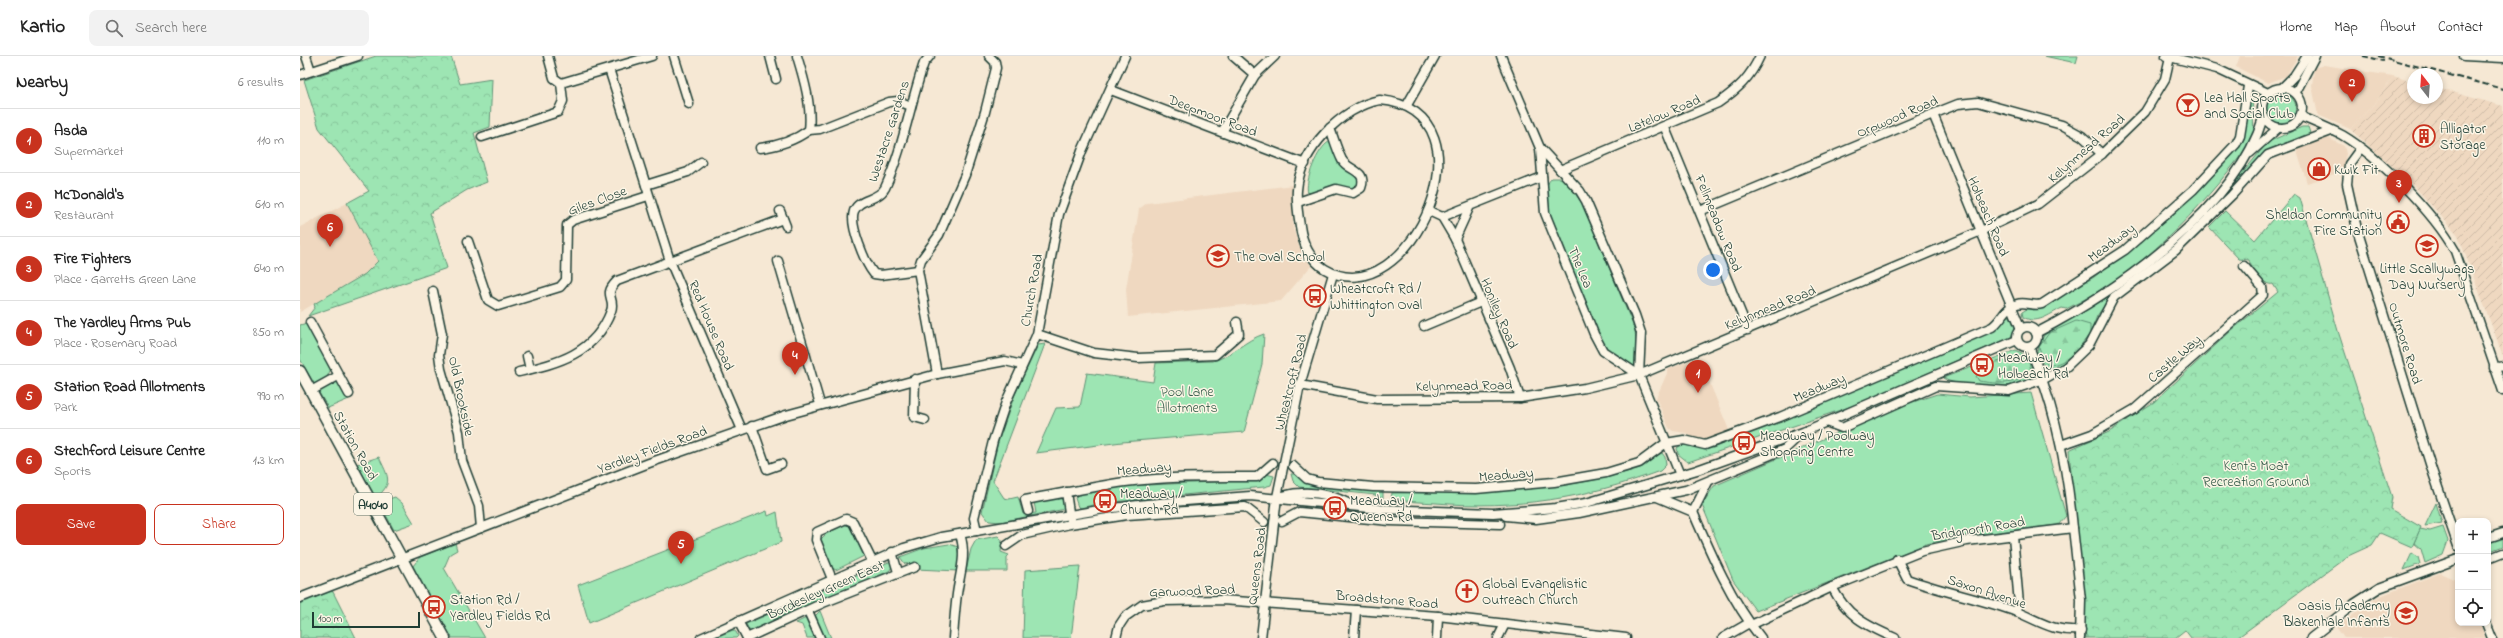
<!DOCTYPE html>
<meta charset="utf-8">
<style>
:root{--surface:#fff;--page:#f2f2f2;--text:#222;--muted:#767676;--line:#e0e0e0;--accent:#c8321e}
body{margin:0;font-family:"Indie Flower",sans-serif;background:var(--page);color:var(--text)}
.controls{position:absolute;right:12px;bottom:12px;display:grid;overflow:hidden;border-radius:8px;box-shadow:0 2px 6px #0003}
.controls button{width:36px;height:36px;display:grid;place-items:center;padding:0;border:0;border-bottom:1px solid var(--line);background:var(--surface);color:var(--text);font:20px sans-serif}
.compass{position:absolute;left:2107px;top:12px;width:36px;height:36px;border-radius:50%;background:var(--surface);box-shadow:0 2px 6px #0003;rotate:343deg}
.scale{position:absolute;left:12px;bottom:10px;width:108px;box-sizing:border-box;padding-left:4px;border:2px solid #1f3d34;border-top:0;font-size:11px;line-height:14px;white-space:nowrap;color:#1f3d34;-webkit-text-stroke:3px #fcf5e5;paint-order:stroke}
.you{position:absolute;left:1413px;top:214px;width:14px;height:14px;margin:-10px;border:3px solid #fff;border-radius:50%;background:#1a73e8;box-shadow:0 0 0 6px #1a73e833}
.badge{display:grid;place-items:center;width:26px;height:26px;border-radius:50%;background:var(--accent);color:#fff;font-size:13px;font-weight:700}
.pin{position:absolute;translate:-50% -33px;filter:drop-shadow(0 1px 2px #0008)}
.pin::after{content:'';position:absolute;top:21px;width:14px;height:12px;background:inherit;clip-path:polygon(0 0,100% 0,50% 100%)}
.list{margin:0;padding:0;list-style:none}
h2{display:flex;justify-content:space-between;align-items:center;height:52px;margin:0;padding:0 16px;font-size:17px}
h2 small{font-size:13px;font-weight:400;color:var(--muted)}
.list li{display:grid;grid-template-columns:26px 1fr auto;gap:12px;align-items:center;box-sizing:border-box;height:64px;padding:0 16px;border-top:1px solid var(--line)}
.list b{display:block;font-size:15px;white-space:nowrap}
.list p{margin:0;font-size:13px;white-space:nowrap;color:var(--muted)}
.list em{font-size:13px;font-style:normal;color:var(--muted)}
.actions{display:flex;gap:8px;padding:12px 16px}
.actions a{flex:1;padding:9px 0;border:1px solid var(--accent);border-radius:8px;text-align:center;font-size:14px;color:var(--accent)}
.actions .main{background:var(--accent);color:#fff}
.icon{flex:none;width:22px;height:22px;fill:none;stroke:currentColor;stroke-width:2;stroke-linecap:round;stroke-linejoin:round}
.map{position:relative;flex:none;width:2203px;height:582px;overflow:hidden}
header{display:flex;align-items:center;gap:24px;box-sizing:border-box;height:56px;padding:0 20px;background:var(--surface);border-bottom:1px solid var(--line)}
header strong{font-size:19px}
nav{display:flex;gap:22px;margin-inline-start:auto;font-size:14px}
.search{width:280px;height:36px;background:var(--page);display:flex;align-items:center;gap:10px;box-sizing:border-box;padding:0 14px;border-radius:8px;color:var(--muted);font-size:15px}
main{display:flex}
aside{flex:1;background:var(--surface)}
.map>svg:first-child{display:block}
.built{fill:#efd8c0}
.industrial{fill:url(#industrial-furrows)}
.green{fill:#9de5b3;stroke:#5e9174}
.forest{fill:url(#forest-firs);stroke:#5e9174}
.park{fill:url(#park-crowns);stroke:#5e9174}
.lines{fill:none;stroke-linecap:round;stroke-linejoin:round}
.minor-casing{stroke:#1f3d34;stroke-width:11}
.major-casing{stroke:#1f3d34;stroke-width:13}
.minor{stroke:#fcf5e5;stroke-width:8}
.major{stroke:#fcf5e5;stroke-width:10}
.rail{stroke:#1f3d34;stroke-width:2;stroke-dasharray:6 3;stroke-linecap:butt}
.labels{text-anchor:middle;stroke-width:3;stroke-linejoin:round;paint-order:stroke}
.shield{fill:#fcf5e5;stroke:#617469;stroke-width:1}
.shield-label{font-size:13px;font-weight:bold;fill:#1f3d34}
.poi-label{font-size:14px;fill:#1f3d34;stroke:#fcf5e5;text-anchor:start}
.street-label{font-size:14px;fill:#1f3d34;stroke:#fcf5e5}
.park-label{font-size:14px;fill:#385f4d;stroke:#fcf5e5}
</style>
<header>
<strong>Kartio</strong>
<div class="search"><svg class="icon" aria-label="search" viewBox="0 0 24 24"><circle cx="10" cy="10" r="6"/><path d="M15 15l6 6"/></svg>Search here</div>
<nav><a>Home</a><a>Map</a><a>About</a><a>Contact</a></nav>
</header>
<main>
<aside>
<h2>Nearby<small>6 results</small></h2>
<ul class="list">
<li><span class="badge">1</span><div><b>Asda</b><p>Supermarket</p></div><em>110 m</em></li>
<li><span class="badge">2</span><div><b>McDonald's</b><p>Restaurant</p></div><em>610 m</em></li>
<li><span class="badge">3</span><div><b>Fire Fighters</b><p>Place · Garretts Green Lane</p></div><em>640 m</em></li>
<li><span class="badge">4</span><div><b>The Yardley Arms Pub</b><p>Place · Rosemary Road</p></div><em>850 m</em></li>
<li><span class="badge">5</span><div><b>Station Road Allotments</b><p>Park</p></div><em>990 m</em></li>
<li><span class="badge">6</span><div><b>Stechford Leisure Centre</b><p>Sports</p></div><em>1.3 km</em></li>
</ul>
<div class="actions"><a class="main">Save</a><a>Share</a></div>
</aside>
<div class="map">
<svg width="2203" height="582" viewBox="0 0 2203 582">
<defs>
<pattern id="industrial-furrows" width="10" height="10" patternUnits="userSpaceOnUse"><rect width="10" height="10" fill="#efd8c0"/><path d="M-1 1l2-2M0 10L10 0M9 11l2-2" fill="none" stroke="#ccbaa6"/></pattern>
<pattern id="forest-firs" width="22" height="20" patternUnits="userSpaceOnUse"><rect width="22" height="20" fill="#9de5b3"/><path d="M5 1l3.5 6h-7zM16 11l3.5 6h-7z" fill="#87c59b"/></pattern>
<pattern id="park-crowns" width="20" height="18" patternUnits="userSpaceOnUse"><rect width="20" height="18" fill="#9de5b3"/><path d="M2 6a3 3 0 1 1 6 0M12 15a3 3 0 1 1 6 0" fill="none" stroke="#87c59b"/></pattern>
</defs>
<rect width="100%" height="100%" fill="#f6e8d4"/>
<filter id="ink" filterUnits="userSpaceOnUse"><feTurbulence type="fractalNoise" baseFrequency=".025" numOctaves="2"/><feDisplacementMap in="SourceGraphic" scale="8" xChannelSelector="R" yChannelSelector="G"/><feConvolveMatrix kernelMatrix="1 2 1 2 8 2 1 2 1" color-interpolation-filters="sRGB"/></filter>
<g filter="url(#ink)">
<g class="built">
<path d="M1940,0H1998L1986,20L1968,27L1936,11Z"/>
<path d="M2024,9L2073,17L2093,20L2076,46L2050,73L2018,59L2012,30L2014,12Z"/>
<path d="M2024,80L2044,90L2046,98L2042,117L2007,127L1996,92Z"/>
<path d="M993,129V172L999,190L1011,210L981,245L828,261L826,233L839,153L847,147Z"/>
<path d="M47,147L78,205L65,218L0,256V171Z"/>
<path d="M1399,301L1429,374L1406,383L1394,382L1386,377L1373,375L1369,372L1356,342L1369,313Z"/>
<path d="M2140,517L2158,525V567H2180L2185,582H2044L2036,571L2080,540Z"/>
</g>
<path class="industrial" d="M2093,20L2113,26V42H2137V32L2203,50V300L2158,179L2113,129L2050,73L2076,46Z"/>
<g class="green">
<path d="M1744,0H1778L1776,7Z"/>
<circle cx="1981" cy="52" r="15"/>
<path d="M1952,41L1954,76L1948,90C1899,155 1841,217 1766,253L1762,252C1748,259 1737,269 1723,261L1722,256L1727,253L1742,252L1794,221L1872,160L1943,84L1948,42Z"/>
<path d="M2002,71H2008L2010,77L1972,93L1959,104L1910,159L1874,193L1806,247L1797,260L1790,278L1770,303L1758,312H1747L1741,305L1737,295L1744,279L1808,241L1890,175L1917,148L1968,86Z"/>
<path d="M1029,86L1032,87L1042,109L1058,121V132L1008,137C1004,126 1018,91 1029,86Z"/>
<path d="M1252,122H1261L1272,133L1283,149L1335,274L1338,308L1335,312L1322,310L1303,287L1249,155C1247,144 1243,130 1252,122Z"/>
<path d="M1710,260L1715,272L1711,281L1555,349L1388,406L1378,398L1377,392L1381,389L1413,392L1515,349Z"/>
<path d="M7,267L31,313L26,323L15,329L0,303V269Z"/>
<path d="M964,278L962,308L944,376L822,386L736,397L756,352L780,351L787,317L853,326L856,307L913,305C932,300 945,284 964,278Z"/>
<path d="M745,288L693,425L704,442L709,443L718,441L723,458L736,457L734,446L758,442L762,443L765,453L701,466L689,465L682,456L698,386L715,338L738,289Z"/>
<path d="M1716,294L1731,302L1737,318C1733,324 1729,327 1722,329C1707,331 1654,331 1643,322Z"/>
<path d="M37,326L49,343L28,352L18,335Z"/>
<path d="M1731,337L1766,460L1758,469L1674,479L1626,488L1456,555L1433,524L1402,449L1414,430L1592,353L1637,338L1670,341Z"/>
<path d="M1362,397L1365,401L1366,409L1360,415C1286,442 1216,454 1136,447C1122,446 1106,446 1091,443L1092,437C1175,435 1260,438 1340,412C1349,409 1352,400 1362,397Z"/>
<path d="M79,401C88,421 94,426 76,442L57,408Z"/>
<path d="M966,418L974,420L971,429L964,431L813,446L812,444L781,452L778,451L775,442L779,438L825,430L957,424Z"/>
<path d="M991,418H1000L1007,426L1083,435V442L1076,441V439L999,431L993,425Z"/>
<path d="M95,441L102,447L114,467L94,474L79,446Z"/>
<path d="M2136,447L2142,467L2125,470Z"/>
<path d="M467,455L468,460L477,456L481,486L289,567L278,529Z"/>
<path d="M545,469L550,470L564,500L536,514L532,512L521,483L526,478Z"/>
<path d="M2143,471L2148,485L2143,499L2125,507L2121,493L2114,487L2120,473L2130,475Z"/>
<path d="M698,480L702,484L701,496L709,499L707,501V515H666L671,493L676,484Z"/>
<path d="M2203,480V490L2188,496V486Z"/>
<path d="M155,487L157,494L150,498L144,512L185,582H152L113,510L120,501Z"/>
<path d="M649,488L658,491L660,497L658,515L616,513L614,507L605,508L600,501L624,492Z"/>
<path d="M2112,497L2118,501L2120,508L2104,514Z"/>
<path d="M591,505L592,511L589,515L450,576L446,568Z"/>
<path d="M780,510L771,582H723L725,514Z"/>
<path d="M520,555L531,582H523L514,561Z"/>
<path d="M506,562L509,563L517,582H507L502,569L496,567Z"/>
<path d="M433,574L436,576L438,580L436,582H414Z"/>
</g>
<g class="forest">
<path d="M1776,265L1790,269V278C1779,291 1767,309 1748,309L1743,303L1739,291L1749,277Z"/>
<path d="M1720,299L1729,305L1731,315C1717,330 1698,328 1679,325L1676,320L1697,305Z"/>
</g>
<g class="park">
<path d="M76,0H151L160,28L192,23L190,71L174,77L187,126L167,134L130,157L147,212L8,260L15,251L14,248L65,218L78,205L47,147L69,135L19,72L4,24Z"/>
<path d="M1994,138L2000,142L2038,275L2092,441L2090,453L2121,471L2112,491L2080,477L2072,489L2048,500L1937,582H1891L1885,574L1875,582H1786L1769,394L1809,376L1854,346L1932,274L1978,236L1973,228C1964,231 1951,212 1949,204L1939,203L1909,171L1925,155L1955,184Z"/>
<path d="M32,534L56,582H0V547Z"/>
</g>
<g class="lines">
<g class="minor-casing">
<g id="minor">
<path d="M6,0L11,15"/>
<path d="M374,0L389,48"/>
<path d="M470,0L476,23"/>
<path d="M933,0L955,19"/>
<path d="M1201,0L1240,92L1280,135L1286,145L1335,259L1341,277L1339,319L1380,419"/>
<path d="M1866,0L1917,13L1968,37"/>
<path d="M2164,0L2203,2"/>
<path d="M309,13L370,205L442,374"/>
<path d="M0,19L58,0"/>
<path d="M261,27L352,0"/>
<path d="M1983,31L1994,20L2007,0"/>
<circle cx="1982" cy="52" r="20"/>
<path d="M811,34L1005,108"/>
<path d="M1996,36L2015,0"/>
<path d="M1080,44C1201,55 1109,263 1025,213C1010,204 1002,186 1000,170C998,158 996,146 997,134C1000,94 1042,51 1080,44Z"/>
<path d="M1107,49L1135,0"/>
<path d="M1633,58L1721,273"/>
<path d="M2000,60C2014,66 2029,72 2042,79C2079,101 2134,157 2155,195L2203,335"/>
<path d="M1365,72L1448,274"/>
<path d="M509,74L520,73L589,46L598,45L611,50"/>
<path d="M922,76L955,19L975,0"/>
<path d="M182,81L258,56L263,45L261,27L254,22L248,0"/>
<path d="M460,92C478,90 494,85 509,74C512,50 504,23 497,0"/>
<path d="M1240,92L1245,157L1294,278L1303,295L1339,319"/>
<path d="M2060,93L2049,108L2047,128L2057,173L2132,414L2158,490"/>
<path d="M1950,97L1977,73"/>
<path d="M1260,114L1418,47C1438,33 1450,22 1460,0"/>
<path d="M346,129L388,116L401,106"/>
<path d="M998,146L1036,133L1053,137L1061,132C1068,114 1048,115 1042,104C1037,94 1034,83 1030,72"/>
<path d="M480,155L486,170"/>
<path d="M1129,155L1142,161L1155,183L1210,312L1220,342"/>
<path d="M1400,155L1633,58L1658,48L1678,46L1762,69L1782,80L1802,98"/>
<path d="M1142,161L1242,121"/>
<path d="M1155,183L1169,152"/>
<path d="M168,185L188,244L198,250L260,231L266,224L267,169L273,164L348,140"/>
<path d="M478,205L520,348"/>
<path d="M618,214L581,219L574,218C565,207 549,169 554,155C559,142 578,145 585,132C603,93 610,48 624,7L630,0"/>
<path d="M133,235L142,278L139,299L141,313L159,376L162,405L179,450L181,472"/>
<path d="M10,266L49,338"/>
<path d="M1124,270L1181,246"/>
<circle cx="1727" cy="281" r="10"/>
<path d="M1736,277C1816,236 1937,152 1963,62"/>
<path d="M737,278L794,297L838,302L915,299L939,278L937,266"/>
<path d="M227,300L230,313"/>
<path d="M2194,312L2203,310"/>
<path d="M219,316C258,307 295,298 311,255C316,241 302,240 317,225L483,163"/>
<path d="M637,318L618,214L621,204L639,179L665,119L685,56L696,12L695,6L689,0"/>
<path d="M615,323L614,361L625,364"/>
<path d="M1000,329L1077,343L1220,342L1285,332L1339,319L1681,175L1738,148L1802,98L1845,56L1865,23L1870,1"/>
<path d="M11,335L38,320"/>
<path d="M1526,366L1542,372L1636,330L1709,335L1744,323L1766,311L1789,289L1814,241L1876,194L1932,139L1968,99L2031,75"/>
<path d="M452,370L467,413L481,408"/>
<path d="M1761,389L1792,378L1835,353L1963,239L1962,231L1944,210"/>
<path d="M993,410L1007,423L1018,426L1073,431L1176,433L1254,426L1306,417L1339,407L1366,387L1384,384L1405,389L1480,361L1692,271C1702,264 1704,252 1717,248C1726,245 1733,251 1742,248L1825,194L1893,134L1936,88L1940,80L1948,30"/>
<path d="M766,436L770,463"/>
<path d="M982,440C1005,434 1029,437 1050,448"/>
<path d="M1357,441L1393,456"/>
<path d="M728,455L725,444C759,438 792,431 825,426C869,420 914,421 957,421L973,407"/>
<path d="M1393,456C1412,500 1431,544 1461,582"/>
<path d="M1393,456L1408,426"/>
<path d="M1206,460L1236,463L1279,457L1386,434L1485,393L1501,378"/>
<path d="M982,465L999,456L1090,465L1200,468"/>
<path d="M1773,472L1781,544L1780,582"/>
<path d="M677,475L674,462L693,385L706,346L737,278L759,158L782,95L825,0"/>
<path d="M1713,480L1719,548L1716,556"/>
<path d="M2188,482L2203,477"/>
<path d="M706,490L722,479L770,468L827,459L945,451L964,466"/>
<path d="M592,496L598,516"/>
<path d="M1597,503L1607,523C1643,536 1681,543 1717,556C1741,566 1753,576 1781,574"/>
<path d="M2188,503L2203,497"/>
<path d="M532,523L516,484L517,476L546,463L553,466L572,505"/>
<path d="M1532,531C1547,560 1565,569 1595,582"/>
<path d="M0,542L349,407L486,359L637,318L705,305L722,309"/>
<path d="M508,555L520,582"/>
<path d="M438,565L447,582"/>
<path d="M2186,567L2192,582"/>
<path d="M1451,569L1532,531L1622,495L1667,485L1773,472C1767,410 1755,348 1729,291"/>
<path d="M401,582L604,492L641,481L805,453L847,448L950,440L1080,453L1193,457L1256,452L1286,447L1397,414L1503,376L1717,284"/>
<path d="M447,582L523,547L615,511"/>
<path d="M653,582C654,568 655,553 657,538C660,516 667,500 660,478"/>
<path d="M816,582L819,570L825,561L842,549L864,545L922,544L1138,560L1326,582"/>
<path d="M961,582L977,441L1000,329L1033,218"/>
<path d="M1054,582L1056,554"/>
<path d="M1137,582L1138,560"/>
<path d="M1198,582L1205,568"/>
<path d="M1423,582L1449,567"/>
<path d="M2011,582L2054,548L2079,532L2158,503"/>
</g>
</g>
<g class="major-casing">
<path id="major" d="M0,315L145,582"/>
</g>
<use href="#minor" class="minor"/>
<use href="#major" class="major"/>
<g class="rail">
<path d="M2063,0L2084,5"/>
<path d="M2078,0L2203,33"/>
</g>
</g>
</g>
<defs>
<g id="bar-ring" transform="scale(1.15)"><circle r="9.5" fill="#fcf5e5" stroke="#c8321e" stroke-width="1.5"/><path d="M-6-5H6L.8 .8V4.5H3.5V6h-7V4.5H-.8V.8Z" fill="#c8321e"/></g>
<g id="building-ring" transform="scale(1.15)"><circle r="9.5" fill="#fcf5e5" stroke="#c8321e" stroke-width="1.5"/><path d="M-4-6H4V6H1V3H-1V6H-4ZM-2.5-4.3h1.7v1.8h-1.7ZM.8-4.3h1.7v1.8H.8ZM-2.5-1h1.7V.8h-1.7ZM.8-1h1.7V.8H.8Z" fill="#c8321e"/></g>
<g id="shop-ring" transform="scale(1.15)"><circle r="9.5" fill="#fcf5e5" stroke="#c8321e" stroke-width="1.5"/><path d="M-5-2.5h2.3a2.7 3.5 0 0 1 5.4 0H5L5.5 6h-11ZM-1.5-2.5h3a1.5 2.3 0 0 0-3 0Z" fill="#c8321e"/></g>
<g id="civic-ring" transform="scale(1.15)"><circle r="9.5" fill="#fcf5e5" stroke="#c8321e" stroke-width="1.5"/><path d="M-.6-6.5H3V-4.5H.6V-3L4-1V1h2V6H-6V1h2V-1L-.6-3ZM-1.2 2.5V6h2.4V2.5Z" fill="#c8321e"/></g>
<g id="school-ring" transform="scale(1.15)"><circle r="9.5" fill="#fcf5e5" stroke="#c8321e" stroke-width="1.5"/><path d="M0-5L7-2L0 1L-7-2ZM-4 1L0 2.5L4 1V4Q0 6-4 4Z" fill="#c8321e"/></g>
<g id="bus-ring" transform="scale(1.15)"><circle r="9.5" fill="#fcf5e5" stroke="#c8321e" stroke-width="1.5"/><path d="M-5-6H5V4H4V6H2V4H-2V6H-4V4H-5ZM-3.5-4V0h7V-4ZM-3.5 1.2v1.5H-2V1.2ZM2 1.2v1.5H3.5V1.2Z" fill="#c8321e"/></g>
<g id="church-ring" transform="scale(1.15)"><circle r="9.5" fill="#fcf5e5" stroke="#c8321e" stroke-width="1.5"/><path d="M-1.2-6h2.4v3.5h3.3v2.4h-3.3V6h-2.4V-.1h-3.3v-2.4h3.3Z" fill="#c8321e"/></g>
</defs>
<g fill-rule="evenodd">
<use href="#bar-ring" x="1888" y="49"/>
<use href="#building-ring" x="2124" y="80"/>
<use href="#shop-ring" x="2019" y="113"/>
<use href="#civic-ring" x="2098" y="166"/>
<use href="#school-ring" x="2127" y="190"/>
<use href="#school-ring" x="918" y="200"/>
<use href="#bus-ring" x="1015" y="240"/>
<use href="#bus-ring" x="1682" y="309"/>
<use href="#bus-ring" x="1444" y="387"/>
<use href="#bus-ring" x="805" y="445"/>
<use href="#bus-ring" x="1035" y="452"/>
<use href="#church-ring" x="1167" y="535"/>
<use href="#bus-ring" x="134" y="551"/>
<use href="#school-ring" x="2106" y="557"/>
</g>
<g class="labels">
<rect class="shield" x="54" y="437" width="38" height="22" rx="3"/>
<g class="shield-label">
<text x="73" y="453">A4040</text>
</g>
<g class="poi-label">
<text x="1904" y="46">Lea Hall Sports<tspan x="1904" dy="16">and Social Club</tspan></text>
<text x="2140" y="77">Alligator<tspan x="2140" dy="16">Storage</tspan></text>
<text x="2034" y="118">Kwik Fit</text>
<text x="2082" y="163" text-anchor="end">Sheldon Community<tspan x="2082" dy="16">Fire Station</tspan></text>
<text x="934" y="205">The Oval School</text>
<text x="2127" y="217" text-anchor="middle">Little Scallywags<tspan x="2127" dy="16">Day Nursery</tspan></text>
<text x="1030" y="237">Wheatcroft Rd /<tspan x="1030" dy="16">Whittington Oval</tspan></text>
<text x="1698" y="306">Meadway /<tspan x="1698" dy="16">Holbeach Rd</tspan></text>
<text x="1460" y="384">Meadway / Poolway<tspan x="1460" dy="16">Shopping Centre</tspan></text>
<text x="820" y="442">Meadway /<tspan x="820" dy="16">Church Rd</tspan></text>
<text x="1050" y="449">Meadway /<tspan x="1050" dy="16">Queens Rd</tspan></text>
<text x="1182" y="532">Global Evangelistic<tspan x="1182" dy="16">Outreach Church</tspan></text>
<text x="150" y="548">Station Rd /<tspan x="150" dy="16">Yardley Fields Rd</tspan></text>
<text x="2090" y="554" text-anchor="end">Oasis Academy<tspan x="2090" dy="16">Blakenhale Infants</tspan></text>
</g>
<g class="street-label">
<text transform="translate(1364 57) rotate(-23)" y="5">Latelow Road</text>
<text transform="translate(913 59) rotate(21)" y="5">Deepmoor Road</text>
<text transform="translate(1597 60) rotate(-23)" y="5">Orpwood Road</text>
<text transform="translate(588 75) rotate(-72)" y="5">Westacre Gardens</text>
<text transform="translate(1786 92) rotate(-41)" y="5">Kelynmead Road</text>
<text transform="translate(297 144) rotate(-20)" y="5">Giles Close</text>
<text transform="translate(1689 160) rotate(67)" y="5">Holbeach Road</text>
<text transform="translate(1419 167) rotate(68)" y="5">Fellmeadow Road</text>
<text transform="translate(1811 186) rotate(-37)" y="5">Meadway</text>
<text transform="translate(1281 211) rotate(67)" y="5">The Lea</text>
<text transform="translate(731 234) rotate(-80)" y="5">Church Road</text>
<text transform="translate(1470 251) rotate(-22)" y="5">Kelynmead Road</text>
<text transform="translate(1200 257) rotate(67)" y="5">Honiley Road</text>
<text transform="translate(412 269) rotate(67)" y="5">Red House Road</text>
<text transform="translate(2106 287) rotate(73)" y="5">Outmore Road</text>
<text transform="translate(1874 302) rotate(-41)" y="5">Castle Way</text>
<text transform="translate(990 326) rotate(-76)" y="5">Wheatcroft Road</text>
<text transform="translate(1164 329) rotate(-1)" y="5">Kelynmead Road</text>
<text transform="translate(1519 331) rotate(-23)" y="5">Meadway</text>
<text transform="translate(162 340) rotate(78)" y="5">Old Brookside</text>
<text transform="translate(56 389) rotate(61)" y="5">Station Road</text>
<text transform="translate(352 393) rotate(-20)" y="5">Yardley Fields Road</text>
<text transform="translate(844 412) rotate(-5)" y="5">Meadway</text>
<text transform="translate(1206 418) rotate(-5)" y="5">Meadway</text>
<text transform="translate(1678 472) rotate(-9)" y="5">Bridgnorth Road</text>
<text transform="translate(956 510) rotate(-83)" y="5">Queens Road</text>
<text transform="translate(525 533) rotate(-24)" y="5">Bordesley Green East</text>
<text transform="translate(892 534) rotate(-2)" y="5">Garwood Road</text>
<text transform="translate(1687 535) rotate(18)" y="5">Saxon Avenue</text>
<text transform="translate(1087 543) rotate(5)" y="5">Broadstone Road</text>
</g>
<g class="park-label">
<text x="887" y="340">Pool Lane<tspan x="887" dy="16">Allotments</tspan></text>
<text x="1956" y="414">Kent's Moat<tspan x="1956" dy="16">Recreation Ground</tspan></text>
</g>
</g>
</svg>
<div class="controls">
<button>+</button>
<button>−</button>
<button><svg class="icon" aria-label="locate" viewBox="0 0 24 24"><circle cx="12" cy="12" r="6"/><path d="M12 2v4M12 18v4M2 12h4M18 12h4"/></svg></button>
</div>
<svg class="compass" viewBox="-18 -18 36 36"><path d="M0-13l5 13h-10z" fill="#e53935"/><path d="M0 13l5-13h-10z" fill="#767676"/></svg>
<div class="scale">100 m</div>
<div class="you"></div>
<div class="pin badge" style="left:1398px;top:337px">1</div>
<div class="pin badge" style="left:2052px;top:46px">2</div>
<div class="pin badge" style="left:2099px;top:147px">3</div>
<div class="pin badge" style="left:495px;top:319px">4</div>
<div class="pin badge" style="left:381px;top:508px">5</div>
<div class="pin badge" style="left:30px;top:191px">6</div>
</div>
</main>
